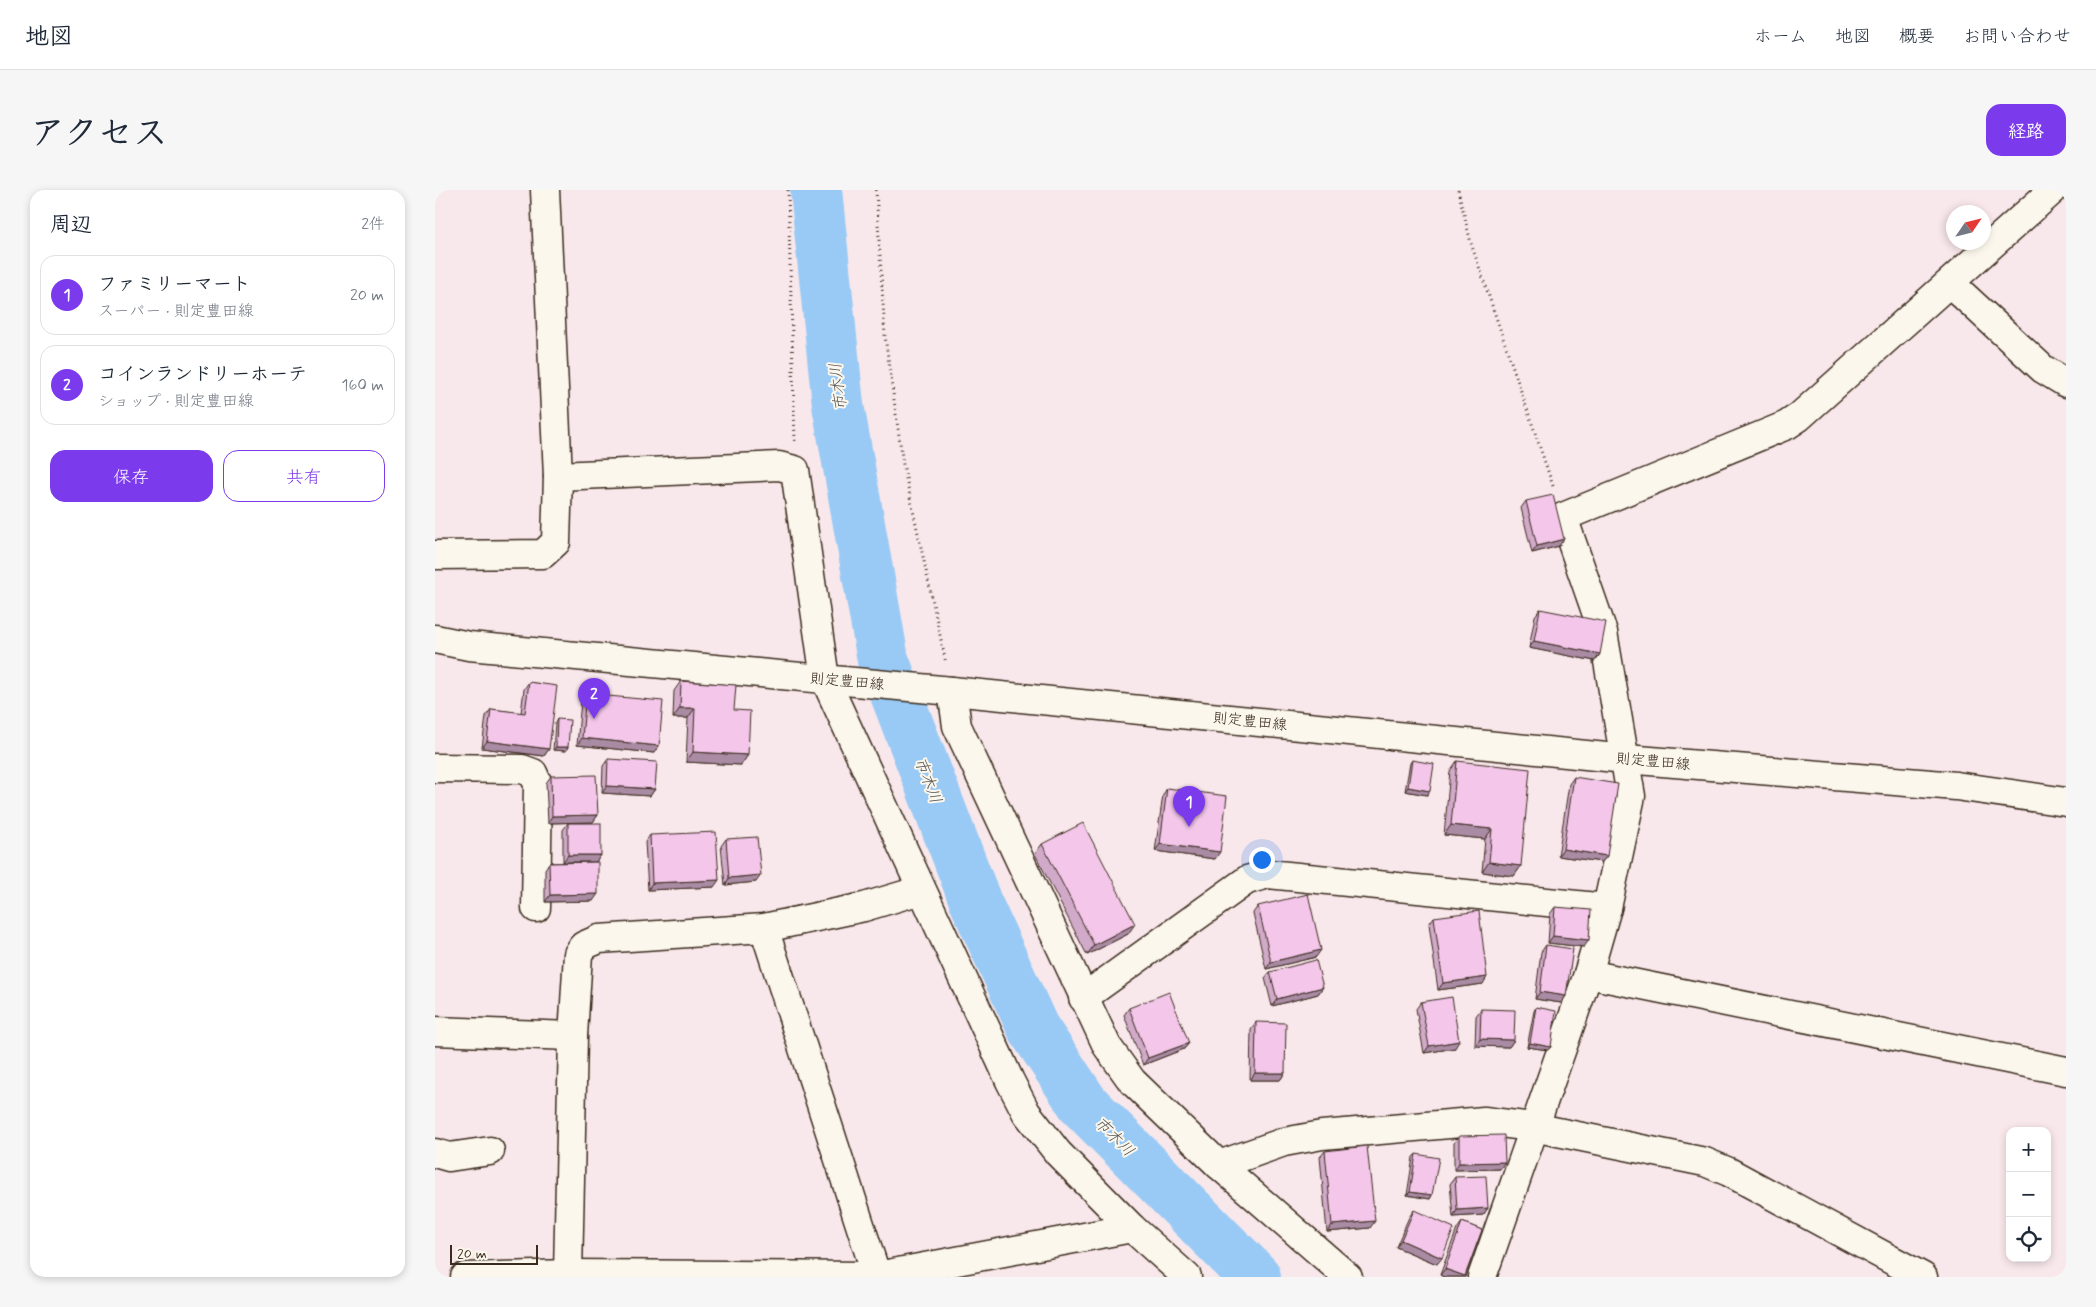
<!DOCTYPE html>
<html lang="ja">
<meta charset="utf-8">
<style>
:root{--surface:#fff;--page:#f6f6f7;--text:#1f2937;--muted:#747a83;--line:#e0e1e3;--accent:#7c3aed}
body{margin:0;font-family:Mynerve,"Klee One",sans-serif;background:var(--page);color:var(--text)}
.controls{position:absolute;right:15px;bottom:15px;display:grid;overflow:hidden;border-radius:10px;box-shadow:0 2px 8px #0003}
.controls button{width:45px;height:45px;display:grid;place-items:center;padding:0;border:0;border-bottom:1px solid var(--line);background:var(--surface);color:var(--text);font:25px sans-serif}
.compass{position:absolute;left:1511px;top:15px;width:45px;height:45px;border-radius:50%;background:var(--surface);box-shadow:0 2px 8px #0003;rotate:55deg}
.scale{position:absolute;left:15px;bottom:12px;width:88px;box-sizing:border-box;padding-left:5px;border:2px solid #3b2a1e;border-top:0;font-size:14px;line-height:18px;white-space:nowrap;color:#3b2a1e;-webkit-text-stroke:4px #fbf7ec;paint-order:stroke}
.you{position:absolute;left:826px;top:669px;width:18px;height:18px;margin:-12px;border:4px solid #fff;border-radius:50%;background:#1a73e8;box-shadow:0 0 0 8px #1a73e833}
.badge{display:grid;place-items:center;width:32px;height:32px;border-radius:50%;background:var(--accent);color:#fff;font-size:16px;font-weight:700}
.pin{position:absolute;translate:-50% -41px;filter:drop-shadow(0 1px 2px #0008)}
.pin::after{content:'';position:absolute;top:26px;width:18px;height:15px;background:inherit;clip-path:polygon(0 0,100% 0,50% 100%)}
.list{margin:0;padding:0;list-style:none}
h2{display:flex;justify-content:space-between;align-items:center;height:65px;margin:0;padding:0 20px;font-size:21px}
h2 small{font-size:16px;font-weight:400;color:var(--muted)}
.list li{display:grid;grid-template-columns:32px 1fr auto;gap:15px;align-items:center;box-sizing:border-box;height:80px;margin:0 10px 10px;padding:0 10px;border:1px solid var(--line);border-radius:15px}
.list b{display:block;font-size:19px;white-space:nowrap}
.list p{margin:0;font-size:16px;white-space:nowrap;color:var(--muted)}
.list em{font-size:16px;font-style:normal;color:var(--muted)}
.actions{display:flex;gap:10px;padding:15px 20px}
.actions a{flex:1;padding:11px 0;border:1px solid var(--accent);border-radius:15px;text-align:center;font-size:18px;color:var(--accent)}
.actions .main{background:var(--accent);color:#fff}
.icon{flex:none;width:28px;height:28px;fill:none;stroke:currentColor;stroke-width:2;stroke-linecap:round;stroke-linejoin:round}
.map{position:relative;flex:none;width:1631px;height:1087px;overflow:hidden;border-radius:15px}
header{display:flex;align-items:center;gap:30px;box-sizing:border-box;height:70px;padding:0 25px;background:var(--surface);border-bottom:1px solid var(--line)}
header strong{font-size:24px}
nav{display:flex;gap:28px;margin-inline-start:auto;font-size:18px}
.intro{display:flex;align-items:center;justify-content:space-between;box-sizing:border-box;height:120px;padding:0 30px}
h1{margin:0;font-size:35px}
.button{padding:12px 22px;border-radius:15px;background:var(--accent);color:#fff;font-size:18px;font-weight:700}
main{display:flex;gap:30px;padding:0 30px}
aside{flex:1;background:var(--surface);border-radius:15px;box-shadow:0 2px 8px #0003}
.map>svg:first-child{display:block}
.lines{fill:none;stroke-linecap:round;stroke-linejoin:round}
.river{stroke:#99caf5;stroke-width:52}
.street-casing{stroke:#3b2a1e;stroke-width:31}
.secondary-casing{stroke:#3b2a1e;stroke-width:31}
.path{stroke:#3b2a1e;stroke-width:3;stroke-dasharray:1 4;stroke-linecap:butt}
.street{stroke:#fbf7ec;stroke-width:28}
.secondary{stroke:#fbf7ec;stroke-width:28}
.wall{fill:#d1aac9;stroke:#3b2a1e}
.shaded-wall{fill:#aa8ba4;stroke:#3b2a1e}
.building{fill:#f3c6ea;stroke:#3b2a1e}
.labels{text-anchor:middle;stroke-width:4;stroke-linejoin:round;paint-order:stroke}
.street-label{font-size:15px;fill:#3b2a1e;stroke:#fbf7ec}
.water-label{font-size:16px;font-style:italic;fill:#525254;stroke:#fbf7ec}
</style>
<header>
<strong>地図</strong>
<nav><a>ホーム</a><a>地図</a><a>概要</a><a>お問い合わせ</a></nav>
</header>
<div class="intro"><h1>アクセス</h1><a class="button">経路</a></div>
<main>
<aside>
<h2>周辺<small>2件</small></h2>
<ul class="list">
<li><span class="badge">1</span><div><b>ファミリーマート</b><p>スーパー · 則定豊田線</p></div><em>20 m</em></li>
<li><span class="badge">2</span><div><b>コインランドリーホーテ</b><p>ショップ · 則定豊田線</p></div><em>160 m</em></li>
</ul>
<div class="actions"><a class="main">保存</a><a>共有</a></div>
</aside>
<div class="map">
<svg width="1631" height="1087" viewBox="0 0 1631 1087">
<rect width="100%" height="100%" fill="#f9e8eb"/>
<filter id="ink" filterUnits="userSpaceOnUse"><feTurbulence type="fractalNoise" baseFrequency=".02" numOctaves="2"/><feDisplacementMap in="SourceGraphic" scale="10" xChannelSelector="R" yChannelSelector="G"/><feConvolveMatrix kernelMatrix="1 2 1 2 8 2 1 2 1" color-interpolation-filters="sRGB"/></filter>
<g filter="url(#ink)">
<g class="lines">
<path class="river" d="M381,0L403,215L448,470L541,713L598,838L649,915L820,1087"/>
<g class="street-casing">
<g id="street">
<path d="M1515,93L1608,179L1631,193"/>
<path d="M123,286L344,276L360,280L390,489L575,891L591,922L623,963L697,1038L752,1087"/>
<path d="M0,365L108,364L121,352L123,286L110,0"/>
<path d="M517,501L522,536L672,856L697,891L784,975L913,1087"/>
<path d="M0,578L87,579L98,583L103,594L101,718"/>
<path d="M329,738L442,1087"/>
<path d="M1153,784L1631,881"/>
<path d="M648,808L812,690L833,684L1172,718"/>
<path d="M0,841L138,846"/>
<path d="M0,963L14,967L55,961"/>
<path d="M784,975L849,952L887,945L1049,931L1098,937L1270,972L1294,982L1488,1087"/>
<path d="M133,1084L138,846L143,764L148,756L164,749L329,738L429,717L486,700"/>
<path d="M30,1087L133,1084L442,1086L697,1038"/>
<path d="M1047,1087L1153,784L1172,718L1196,606L1168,442L1128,327L1352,235L1364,227L1618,0"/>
</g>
</g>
<g class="secondary-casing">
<path id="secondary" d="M0,449L34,456L517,501L1191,569L1521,596L1631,612"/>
</g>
<g class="path">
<path d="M353,0L360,252"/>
<path d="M441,0L450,146L468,274L511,473"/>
<path d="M1023,0L1036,53L1119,299"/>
</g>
<use href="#street" class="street"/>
<use href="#secondary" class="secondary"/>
</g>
<g class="wall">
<path d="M1091,311L1124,356L1097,363L1086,318Z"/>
<path d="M1105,419L1165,464L1160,471L1094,458L1100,426Z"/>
<path d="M246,491L299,520L313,565L306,575L251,572L253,528H238L239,501Z"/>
<path d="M94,492L114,559L109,566L47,558L51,526L56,519L86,523L89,499Z"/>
<path d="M151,504L219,563L142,555L146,511Z"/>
<path d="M122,529L131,561L118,560L120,533Z"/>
<path d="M173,569L220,599L215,606L167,603L168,576Z"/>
<path d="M977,570L992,605L970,601L975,573Z"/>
<path d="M1022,571L1086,676L1079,686L1047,682L1050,649L1009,645L1015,581Z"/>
<path d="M116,586L163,625L158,632L113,633L111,593Z"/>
<path d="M1139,587L1172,666L1167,672L1123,666L1134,594Z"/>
<path d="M732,598L780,669L720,661L728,605Z"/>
<path d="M133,633L166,665L161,672L158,711L110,712V679L114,673L142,672H128V640Z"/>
<path d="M215,645L279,697L213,700L210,652Z"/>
<path d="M291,649L321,692L290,695L286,656Z"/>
<path d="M607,654L693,744L652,765L600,664Z"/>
<path d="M823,716L881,767L831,779L818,723Z"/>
<path d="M1120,717L1149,757L1113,753L1115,724Z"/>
<path d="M999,727L1048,794L1003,800L994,734Z"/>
<path d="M1111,755L1131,806L1126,813L1100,809L1106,762Z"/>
<path d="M835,782L888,797L883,804L837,816L830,788Z"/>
<path d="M986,812L1020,858L989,863L981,819Z"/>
<path d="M1101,817L1116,857L1113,860L1092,857L1099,821Z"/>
<path d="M694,818L754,853L749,859L708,875L689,825Z"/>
<path d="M1046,819L1079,850L1074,857L1040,856L1041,826Z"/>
<path d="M821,832L850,883L845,890H815L816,839Z"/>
<path d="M1024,946L1070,972L1065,979L1019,980V953Z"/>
<path d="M890,961L935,1038L892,1042L885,967Z"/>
<path d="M981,964L997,1005L995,1009L972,1005L978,967Z"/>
<path d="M1020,987L1053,1018L1048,1025L1018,1027L1015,994Z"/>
<path d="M979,1020L1002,1074L961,1057L974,1027Z"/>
<path d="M1027,1032L1047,1040L1030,1087H1009L1005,1085L1022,1039Z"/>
</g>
<g class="shaded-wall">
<path d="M1129,349L1124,356L1097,363L1102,356Z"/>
<path d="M1099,451L1165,464L1160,471L1094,458Z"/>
<path d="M245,518H260L253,528H238Z"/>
<path d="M147,548L224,556L219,563L142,555Z"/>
<path d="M52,551L114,559L109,566L47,558Z"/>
<path d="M121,557H133L131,561L118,560Z"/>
<path d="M258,562L313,565L306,575L251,572Z"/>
<path d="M172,596L220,599L215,606L167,603Z"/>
<path d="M973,597L995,601L992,605L970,601Z"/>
<path d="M163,625L158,632L113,633L117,626Z"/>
<path d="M1016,635L1057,639L1050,649L1009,645Z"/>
<path d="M725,654L785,662L780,669L720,661Z"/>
<path d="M1128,659L1172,666L1167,672L1123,666Z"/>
<path d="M133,665H166L161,672H128Z"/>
<path d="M1054,672L1086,676L1079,686L1047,682Z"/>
<path d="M326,685L321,692L290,695L294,688Z"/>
<path d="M284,690L279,697L213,700L217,693Z"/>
<path d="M163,704L158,711L110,712L115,705Z"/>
<path d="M700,734L693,744L652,765L659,755Z"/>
<path d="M1118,746L1154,750L1149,757L1113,753Z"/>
<path d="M886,760L881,767L831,779L836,772Z"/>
<path d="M1052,787L1048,794L1003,800L1008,793Z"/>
<path d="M888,797L883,804L837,816L842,809Z"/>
<path d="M1105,802L1131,806L1126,813L1100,809Z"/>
<path d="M1045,849L1079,850L1074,857L1040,856Z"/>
<path d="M1024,851L1020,858L989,863L994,856Z"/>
<path d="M754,853L749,859L708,875L713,868Z"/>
<path d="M1095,853L1116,857L1113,860L1092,857Z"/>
<path d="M820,883H850L845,890H815Z"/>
<path d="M1070,972L1065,979L1019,980L1024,973Z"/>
<path d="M975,1002L997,1005L995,1009L972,1005Z"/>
<path d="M1053,1018L1048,1025L1018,1027L1022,1020Z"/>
<path d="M940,1031L935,1038L892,1042L897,1035Z"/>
<path d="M966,1050L1007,1068L1002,1074L961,1057Z"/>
<path d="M1010,1079L1030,1086V1087H1009L1005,1085Z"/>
</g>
<g class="building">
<path d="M1118,305L1129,349L1102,356L1091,311Z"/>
<path d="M1105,419L1171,432L1165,464L1099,451Z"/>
<path d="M246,491L301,495L299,520L315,521L313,565L258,562L260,518H245Z"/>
<path d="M94,492L122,496L114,559L52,551L56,519L90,523Z"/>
<path d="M151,504L228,511L224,556L147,548Z"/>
<path d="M122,529L135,530L133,557H121Z"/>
<path d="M173,569L222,572L220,599L172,596Z"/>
<path d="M977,570L999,574L995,601L973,597Z"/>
<path d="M1022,571L1095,579L1086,676L1054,672L1057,639L1016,635Z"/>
<path d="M161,585L163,625L117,626L116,586Z"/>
<path d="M1139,587L1183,594L1172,666L1128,659Z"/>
<path d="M732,598L792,606L785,662L725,654Z"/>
<rect x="133" y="633" width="33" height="32"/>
<path d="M648,633L700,734L659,755L607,654Z"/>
<path d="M281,642L284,690L217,693L215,645Z"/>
<path d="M322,647L326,685L294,688L291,649Z"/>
<path d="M163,672V704L115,705L114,673Z"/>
<path d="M873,704L886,760L836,772L823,716Z"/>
<path d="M1120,717L1156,720L1154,750L1118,746Z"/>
<path d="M1044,721L1052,787L1008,793L999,727Z"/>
<path d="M1111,755L1138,759L1131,806L1105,802Z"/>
<path d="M881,770L888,797L842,809L835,782Z"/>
<path d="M734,802L754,853L713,868L694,818Z"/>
<path d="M1017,807L1024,851L994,856L986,812Z"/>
<path d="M1101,817L1121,821L1116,857L1095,853Z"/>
<path d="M1046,819L1080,820L1079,850L1045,849Z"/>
<path d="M821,832L851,833L850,883H820Z"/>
<path d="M1069,945L1070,972L1024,973V946Z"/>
<path d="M932,956L940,1031L897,1035L890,961Z"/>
<path d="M981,964L1004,968L997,1005L975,1002Z"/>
<path d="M1051,986L1053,1018L1022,1020L1020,987Z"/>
<path d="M979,1020L1019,1038L1007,1068L966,1050Z"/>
<path d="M1027,1032L1047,1040L1030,1086L1010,1079Z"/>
</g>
</g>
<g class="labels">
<g class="street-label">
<text transform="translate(412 491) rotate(5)" y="5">則定豊田線</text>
<text transform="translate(815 531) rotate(6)" y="5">則定豊田線</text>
<text transform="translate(1218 571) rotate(5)" y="5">則定豊田線</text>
</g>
<g class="water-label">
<text transform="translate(402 197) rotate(-97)" y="6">市木川</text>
<text transform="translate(494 590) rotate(69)" y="6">市木川</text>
<text transform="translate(680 946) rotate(45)" y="6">市木川</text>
</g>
</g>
</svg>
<div class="controls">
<button>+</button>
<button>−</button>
<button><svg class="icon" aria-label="locate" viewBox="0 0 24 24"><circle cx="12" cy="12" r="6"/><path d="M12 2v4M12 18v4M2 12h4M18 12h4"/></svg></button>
</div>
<svg class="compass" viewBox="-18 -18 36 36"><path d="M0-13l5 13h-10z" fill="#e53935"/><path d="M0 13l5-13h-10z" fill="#747a83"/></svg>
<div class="scale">20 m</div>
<div class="you"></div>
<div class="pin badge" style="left:754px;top:637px">1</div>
<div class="pin badge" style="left:159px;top:529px">2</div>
</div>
</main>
